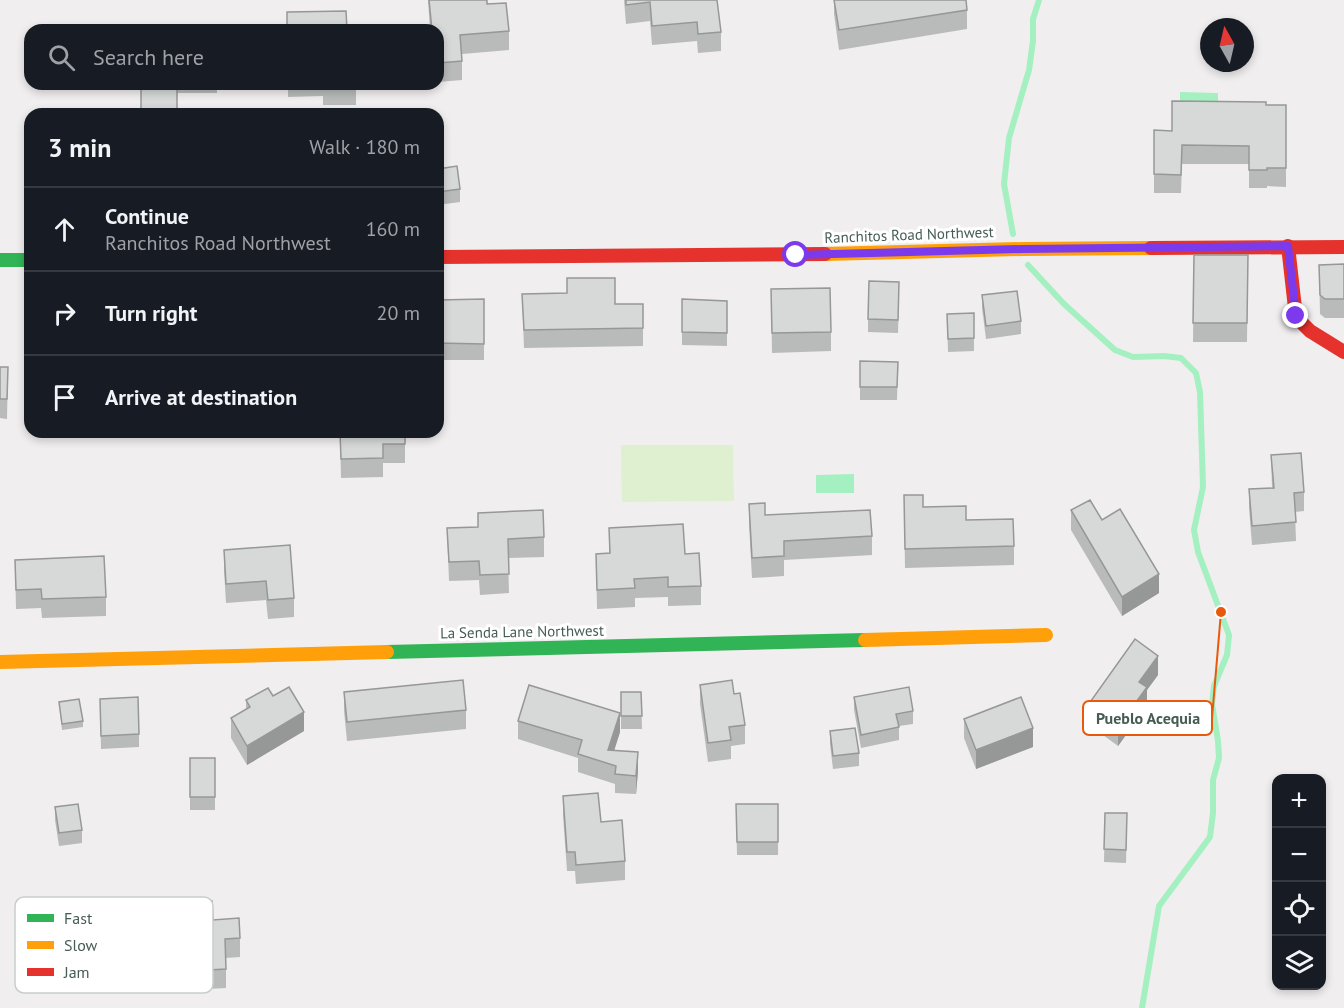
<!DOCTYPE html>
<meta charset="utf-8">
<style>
:root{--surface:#171b24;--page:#20242c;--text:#f1f3f6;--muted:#9ea1a6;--line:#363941}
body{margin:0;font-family:"PT Sans",sans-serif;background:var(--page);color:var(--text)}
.controls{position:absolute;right:18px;bottom:18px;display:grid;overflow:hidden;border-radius:12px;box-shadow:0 3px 9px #0003}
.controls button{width:54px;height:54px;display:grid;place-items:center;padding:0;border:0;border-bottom:2px solid var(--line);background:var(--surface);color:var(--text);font:30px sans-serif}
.compass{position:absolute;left:1200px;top:18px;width:54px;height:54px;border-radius:50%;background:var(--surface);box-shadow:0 3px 9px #0003;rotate:352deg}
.stop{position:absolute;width:18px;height:18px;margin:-14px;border:4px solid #7c3aed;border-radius:50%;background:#fff}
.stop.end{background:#7c3aed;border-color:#fff;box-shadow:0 2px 6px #0008}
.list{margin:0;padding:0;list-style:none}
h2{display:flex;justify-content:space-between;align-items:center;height:78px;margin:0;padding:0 24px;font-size:26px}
h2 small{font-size:20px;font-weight:400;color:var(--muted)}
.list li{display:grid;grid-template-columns:39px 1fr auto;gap:18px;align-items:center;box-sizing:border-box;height:84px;padding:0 24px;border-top:2px solid var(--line)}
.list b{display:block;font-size:22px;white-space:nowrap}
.list p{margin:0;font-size:20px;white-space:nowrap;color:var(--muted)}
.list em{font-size:20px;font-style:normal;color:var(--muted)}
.icon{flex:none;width:33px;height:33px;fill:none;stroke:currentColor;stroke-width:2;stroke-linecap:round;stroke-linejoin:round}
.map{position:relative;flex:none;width:1344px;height:1008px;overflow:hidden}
.search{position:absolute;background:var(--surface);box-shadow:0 3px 9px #0003;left:24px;top:24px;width:420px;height:66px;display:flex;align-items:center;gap:15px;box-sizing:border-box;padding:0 21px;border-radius:18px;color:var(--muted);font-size:22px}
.panel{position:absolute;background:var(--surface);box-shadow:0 3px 9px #0003;left:24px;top:108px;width:420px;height:330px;border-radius:18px}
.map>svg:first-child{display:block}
.pitch{fill:#dff0d1}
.water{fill:#a4f0c1}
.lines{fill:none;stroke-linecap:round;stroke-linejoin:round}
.stream{stroke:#a4f0c1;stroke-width:6}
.fast{stroke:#30b455;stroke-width:14}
.slow{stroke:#ff9f0a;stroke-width:14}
.jam{stroke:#e5322d;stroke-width:14}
.wall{fill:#b8bbba}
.shaded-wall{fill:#969897}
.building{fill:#d6d9d8;stroke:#969897;stroke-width:1.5}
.route{stroke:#7c3aed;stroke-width:8}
.labels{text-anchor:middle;stroke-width:6;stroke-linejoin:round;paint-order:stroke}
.street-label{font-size:15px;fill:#455c54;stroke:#fff}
.key{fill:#fff;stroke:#c7cecc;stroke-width:1.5}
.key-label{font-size:16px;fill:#455c54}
.leader{fill:none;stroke:#e8590c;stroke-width:2}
.callout-dot{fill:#e8590c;stroke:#fff;stroke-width:2}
.callout{fill:#fff;stroke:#e8590c;stroke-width:2}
.callout-label{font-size:16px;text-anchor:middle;font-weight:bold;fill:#455c54}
</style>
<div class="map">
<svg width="1344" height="1008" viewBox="0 0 1344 1008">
<rect width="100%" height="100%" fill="#f0eeef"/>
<path class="pitch" d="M621,445H733L734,501L622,502Z"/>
<g class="water">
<path d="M1180,92L1218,93V107H1180Z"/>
<path d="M854,474V493H816V475Z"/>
</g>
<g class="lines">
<g class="stream">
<path d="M1013,234L1004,184L1009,138L1029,70L1033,41V19L1039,0"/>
<path d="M1028,265L1064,304L1115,350L1133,357L1164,356L1181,358L1196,373L1200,392L1203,487L1194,530L1198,552L1229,635L1227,655L1214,686L1212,704L1218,741L1219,758L1213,780V813L1210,837L1159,906L1142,1008"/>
</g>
<g class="fast">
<path d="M0,260H30"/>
<path d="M387,652L865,640"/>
</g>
<g class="slow">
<path d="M825,254L1022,249L1151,248"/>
<path d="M865,640L1046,635"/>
<path d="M0,662L387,652"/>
</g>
<g class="jam">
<path d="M1288,246L1296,317L1310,331L1344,352"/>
<path d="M1151,248L1344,247"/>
<path d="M438,257L825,254"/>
</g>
</g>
<g class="wall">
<path d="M428,0H487V4L509,31V50L462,54V80L438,82V30H430Z"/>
<path d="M624,0H717L721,32V51L698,53L697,41L652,45L650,21L626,24Z"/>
<path d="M834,0H966L967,10V29L839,50L834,14Z"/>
<path d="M141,84H217V93H177V114H141Z"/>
<path d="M288,84H356V105H323V96L288,97Z"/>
<path d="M1266,105H1286V187L1267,186V188H1249V164H1182L1181,193H1154V130L1172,131Z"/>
<path d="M438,169L460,189V202L438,205Z"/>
<path d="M1194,255H1248L1247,342H1193Z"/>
<path d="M1344,264V318H1325L1320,314L1319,265Z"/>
<path d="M771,289L831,332V351L772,353Z"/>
<path d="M522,294L615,304H643V346L524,348Z"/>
<path d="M899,295L898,333L868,332V319Z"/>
<path d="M982,295L1021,321V334L986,339L982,308Z"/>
<path d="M484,299V360H438V300Z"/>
<path d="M682,299L727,301V346L682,345Z"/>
<path d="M974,313V351L948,352L947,314Z"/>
<path d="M860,361L898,362L897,400H860Z"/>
<path d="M0,367H8L7,419L0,418Z"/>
<path d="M340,432H405V463H383V477L341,478Z"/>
<path d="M1271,455L1304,492V511L1295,512L1296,541L1252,545L1249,508V489L1272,488Z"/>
<path d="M904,495L923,507L966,520L1014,546V565L905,568Z"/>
<path d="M749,504L765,515L872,536V555L784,560V576L752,578L749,523Z"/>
<path d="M1071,510L1102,520L1159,593L1122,616L1071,530Z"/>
<path d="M478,513L544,537V557L508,558L509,593L480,595L479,580L449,581L447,528L478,527Z"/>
<path d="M609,528L685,554L701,586V605L668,606V597L635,598V607L597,609L596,554L609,553Z"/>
<path d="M224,550L294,598V617L268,619L266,600L226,603L224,570Z"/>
<path d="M15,560L106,597V616L42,618L41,608L16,609Z"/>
<path d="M1158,675L1147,690V706L1118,746L1088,724V705Z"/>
<path d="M700,685L734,694L745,725V744L731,746V759L708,762L700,704Z"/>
<path d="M344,692L466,710V729L347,741L344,711Z"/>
<path d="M621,692H641L642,729H621Z"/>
<path d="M273,696L304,731L247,765L231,738V718L246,709V700Z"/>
<path d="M854,697L913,711V724L899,726V740L861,748L854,710Z"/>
<path d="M100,699L139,734V747L101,749Z"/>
<path d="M59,702L83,721V727L62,730Z"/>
<path d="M964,719L1033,747L976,769L964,738Z"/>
<path d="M518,721L620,732L614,750L638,771L636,794L615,793V784L578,772V758L518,739Z"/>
<path d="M830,731L859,753V766L833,769L830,744Z"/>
<rect x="190" y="758" width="25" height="52"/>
<path d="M563,796L601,822L625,861V880L576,884L575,871H567L563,815Z"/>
<path d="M736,804H778V855H737Z"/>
<path d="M55,807L82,830V843L59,846L55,820Z"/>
<path d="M1105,813H1127L1126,863L1104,862Z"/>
<path d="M173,903L213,920L240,938V957L226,958V988L190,990L188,958L175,959Z"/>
</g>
<g class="shaded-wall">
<path d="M1159,574V593L1122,616V597Z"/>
<path d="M1158,656V675L1147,690V706L1118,746V727L1139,682Z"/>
<path d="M304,712V731L247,765V746Z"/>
<path d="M620,713V732L610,764L608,750Z"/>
<path d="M1033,728V747L976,769V750Z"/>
<path d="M638,752V771L636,794V776Z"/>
</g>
<g class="building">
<path d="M429,0H487V4L506,3L509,31L460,35L462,61L438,63V30H432Z"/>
<path d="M626,0H717L721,32L698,34L697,22L652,26L650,2L626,5Z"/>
<path d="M834,0H966L967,10L839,30Z"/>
<path d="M346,11L347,30H287V12Z"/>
<path d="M218,29V30H152Z"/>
<path d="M141,84H177V110L141,109Z"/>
<rect x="323" y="84" width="33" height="2"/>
<path d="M1172,101L1266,102V105H1286V168H1267V170H1249V146L1182,145L1181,175L1154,174V130L1172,131Z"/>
<path d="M457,166L460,189L438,192V169Z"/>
<path d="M1194,255H1248L1247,323H1193Z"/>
<path d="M1344,264V299H1325L1320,295L1319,265Z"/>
<path d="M567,278H615V304H643V328L524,330L522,294L567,293Z"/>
<path d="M869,281L899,282L898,320L868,319Z"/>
<path d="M830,288L831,332L772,333L771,289Z"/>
<path d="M1017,291L1021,321L986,326L982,295Z"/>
<path d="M484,299V344L438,343V300Z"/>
<path d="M682,299L727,301V333L682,332Z"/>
<path d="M974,313V338L948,339L947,314Z"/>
<path d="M860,361L898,362L897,387H860Z"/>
<path d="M0,367H8L7,399H0Z"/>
<path d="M340,432H405V444H383V458L341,459Z"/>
<path d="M1301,453L1304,492L1294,493L1296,522L1252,526L1249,489L1274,488L1271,455Z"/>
<path d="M904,495H923V507L966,506V520L1013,519L1014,546L905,549Z"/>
<path d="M1090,500L1102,520L1120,509L1159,574L1122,597L1071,510Z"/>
<path d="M765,503V515L870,510L872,536L784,541V556L752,558L749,504Z"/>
<path d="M543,510L544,537L508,539L509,574L480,575L479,561L449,562L447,528L478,527V513Z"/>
<path d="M683,524L685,554L699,553L701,586L668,587V577L634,579L635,588L597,590L596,554L610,553L609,528Z"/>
<path d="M290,545L294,598L268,600L266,581L226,584L224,550Z"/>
<path d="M104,556L106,597L42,599L41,589L16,590L15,560Z"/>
<path d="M1135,639L1158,656L1139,682L1147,687L1118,727L1088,705Z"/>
<path d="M463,680L466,710L347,722L344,692Z"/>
<path d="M732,680L734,694L740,693L745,725L729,727L731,740L708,743L700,685Z"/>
<path d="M529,685L620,713L608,750L638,752L636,776L615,774L616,766L578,754L582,740L518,721Z"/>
<path d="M289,687L304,712L247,746L231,718L250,707L246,700L268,688L273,696Z"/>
<path d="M909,687L913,711L896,714L899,727L861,735L854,697Z"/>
<path d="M621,692H641L642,716H621Z"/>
<path d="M138,697L139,734L101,736L100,699Z"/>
<path d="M1021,697L1033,728L976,750L964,719Z"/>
<path d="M79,699L83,721L62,724L59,702Z"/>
<path d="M855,728L859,753L833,756L830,731Z"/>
<rect x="190" y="758" width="25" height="39"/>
<path d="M598,793L601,822L622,820L625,861L576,865L575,852H567L563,796Z"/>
<path d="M78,804L82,830L59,833L55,807Z"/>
<path d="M736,804H778V842H737Z"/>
<path d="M1105,813H1127L1126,850L1104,849Z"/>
<path d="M212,901L213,920L239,918L240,938L225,939L226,969L190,971L188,939L175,940L173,903Z"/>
</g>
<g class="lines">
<path class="route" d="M796,255L1022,249L1288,246L1296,316"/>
</g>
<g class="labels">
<g class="street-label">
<text transform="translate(909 235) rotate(-2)" y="5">Ranchitos Road Northwest</text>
<text transform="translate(522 632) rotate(-1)" y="5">La Senda Lane Northwest</text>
</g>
</g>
<rect x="15" y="897" width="198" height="96" rx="9" class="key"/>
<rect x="27" y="914" width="27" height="8" fill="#30b455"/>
<rect x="27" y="941" width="27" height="8" fill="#ff9f0a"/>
<rect x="27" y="968" width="27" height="8" fill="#e5322d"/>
<g class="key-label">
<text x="64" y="924">Fast</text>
<text x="64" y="951">Slow</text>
<text x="64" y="978">Jam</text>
</g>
<path class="leader" d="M1221 612L1212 718"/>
<circle class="callout-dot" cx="1221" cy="612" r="6"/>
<rect class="callout" x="1083" y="701" width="129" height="34" rx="6"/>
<g class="callout-label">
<text x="1148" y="724">Pueblo Acequia</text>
</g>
</svg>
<div class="controls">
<button>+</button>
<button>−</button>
<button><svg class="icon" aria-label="locate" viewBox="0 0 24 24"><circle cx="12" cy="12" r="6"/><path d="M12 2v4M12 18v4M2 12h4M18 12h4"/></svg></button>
<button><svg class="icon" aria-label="layers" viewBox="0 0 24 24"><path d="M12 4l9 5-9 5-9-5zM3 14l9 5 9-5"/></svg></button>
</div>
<svg class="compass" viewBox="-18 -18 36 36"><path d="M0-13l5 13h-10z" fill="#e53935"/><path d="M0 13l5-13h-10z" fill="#9ea1a6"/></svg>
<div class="stop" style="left:796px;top:255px"></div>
<div class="stop end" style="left:1296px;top:316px"></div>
<div class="search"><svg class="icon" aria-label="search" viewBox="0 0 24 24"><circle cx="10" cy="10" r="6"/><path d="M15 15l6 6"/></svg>Search here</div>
<section class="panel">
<h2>3 min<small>Walk · 180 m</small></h2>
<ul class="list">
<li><svg class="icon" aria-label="ahead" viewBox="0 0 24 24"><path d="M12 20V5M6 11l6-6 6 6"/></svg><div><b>Continue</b><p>Ranchitos Road Northwest</p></div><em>160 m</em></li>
<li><svg class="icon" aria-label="right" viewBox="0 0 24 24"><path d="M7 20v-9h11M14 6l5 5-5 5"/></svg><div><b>Turn right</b></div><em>20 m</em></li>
<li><svg class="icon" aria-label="arrive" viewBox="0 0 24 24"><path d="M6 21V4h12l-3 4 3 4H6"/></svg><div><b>Arrive at destination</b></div></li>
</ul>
</section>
</div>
